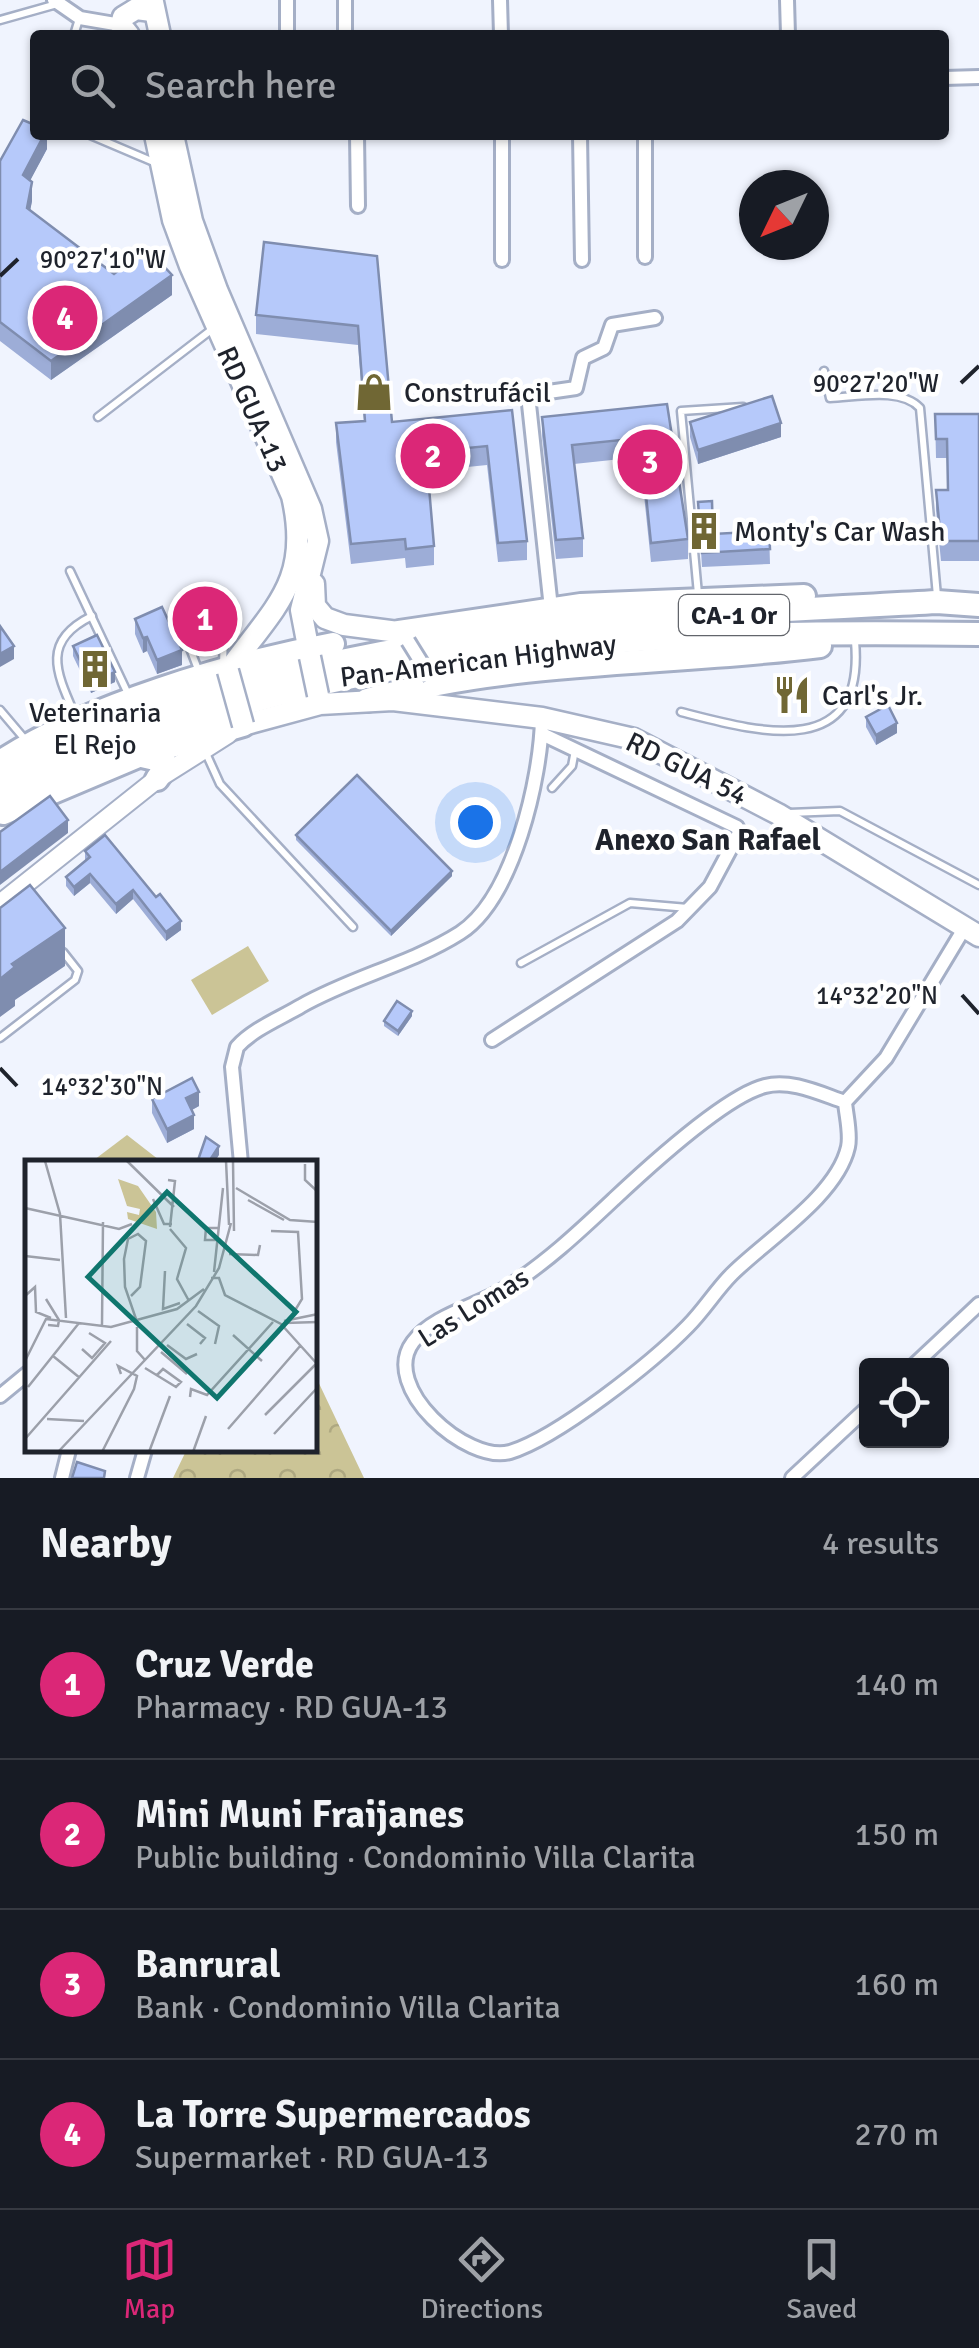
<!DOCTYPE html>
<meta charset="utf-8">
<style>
:root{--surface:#171b24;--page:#20242c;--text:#f1f3f6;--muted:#9ea1a6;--line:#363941;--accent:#db2777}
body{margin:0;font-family:Signika,sans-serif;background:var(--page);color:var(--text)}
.controls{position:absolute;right:30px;bottom:30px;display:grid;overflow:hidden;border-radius:10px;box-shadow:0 2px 8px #0004}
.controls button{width:90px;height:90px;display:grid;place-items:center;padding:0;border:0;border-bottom:2px solid var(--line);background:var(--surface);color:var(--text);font:50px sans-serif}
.compass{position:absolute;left:739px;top:170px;width:90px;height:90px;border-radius:50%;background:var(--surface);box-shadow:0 2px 8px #0004;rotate:227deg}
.you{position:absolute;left:475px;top:822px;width:35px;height:35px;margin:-25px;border:8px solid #fff;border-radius:50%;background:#1a73e8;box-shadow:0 0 0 15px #1a73e833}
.badge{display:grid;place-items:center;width:65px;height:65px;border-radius:50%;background:var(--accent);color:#fff;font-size:32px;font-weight:700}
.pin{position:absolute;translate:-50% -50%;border:5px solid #fff;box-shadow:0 2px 10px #0006}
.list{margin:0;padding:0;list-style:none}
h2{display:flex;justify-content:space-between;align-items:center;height:130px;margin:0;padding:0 40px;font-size:42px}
h2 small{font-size:32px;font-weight:400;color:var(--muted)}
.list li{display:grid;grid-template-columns:65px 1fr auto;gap:30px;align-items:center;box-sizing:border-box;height:150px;padding:0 40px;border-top:2px solid var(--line)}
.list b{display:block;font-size:38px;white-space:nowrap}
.list p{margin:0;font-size:32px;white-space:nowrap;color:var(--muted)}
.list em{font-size:32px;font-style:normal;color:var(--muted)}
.icon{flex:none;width:55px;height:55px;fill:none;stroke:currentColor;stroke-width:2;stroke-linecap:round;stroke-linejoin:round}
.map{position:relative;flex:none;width:979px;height:1478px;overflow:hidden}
.search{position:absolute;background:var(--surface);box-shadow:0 2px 8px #0004;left:30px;right:30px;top:30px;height:110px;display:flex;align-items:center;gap:25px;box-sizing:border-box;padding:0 35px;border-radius:10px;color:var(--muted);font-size:38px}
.sheet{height:730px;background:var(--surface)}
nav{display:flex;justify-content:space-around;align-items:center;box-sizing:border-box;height:140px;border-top:2px solid var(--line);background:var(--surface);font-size:28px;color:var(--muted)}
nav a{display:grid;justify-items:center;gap:5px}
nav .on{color:var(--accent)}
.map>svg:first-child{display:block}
.green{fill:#cbc496}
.forest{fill:url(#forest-crowns)}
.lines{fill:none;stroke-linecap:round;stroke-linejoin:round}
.service-casing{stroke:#a5afc6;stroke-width:11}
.minor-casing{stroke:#a5afc6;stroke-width:18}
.tertiary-casing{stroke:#a5afc6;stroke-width:22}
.primary-casing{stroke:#a5afc6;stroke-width:25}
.trunk-casing{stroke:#a5afc6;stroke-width:28}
.service{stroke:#fff;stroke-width:6}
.minor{stroke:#fff;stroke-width:12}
.tertiary{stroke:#fff;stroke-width:18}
.primary{stroke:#fff;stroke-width:20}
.trunk{stroke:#fff;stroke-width:22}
.minor-bridge-casing{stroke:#a5afc6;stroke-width:18;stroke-linecap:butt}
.primary-bridge-casing{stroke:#a5afc6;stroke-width:25;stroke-linecap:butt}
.minor-bridge{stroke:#fff;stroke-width:12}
.primary-bridge{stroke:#fff;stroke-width:20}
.wall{fill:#9dadd7}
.shaded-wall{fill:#7f8daf}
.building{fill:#b6c9fa;stroke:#7f8daf;stroke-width:2.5}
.ticks{fill:none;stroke:#1f232c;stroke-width:4}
.labels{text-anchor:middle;stroke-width:9;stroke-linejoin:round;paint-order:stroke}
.shield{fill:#fff;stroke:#62656b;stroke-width:2.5}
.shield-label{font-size:25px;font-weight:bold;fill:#1f232c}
.poi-label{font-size:28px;fill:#1f232c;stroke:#fff;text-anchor:start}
.street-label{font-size:28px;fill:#1f232c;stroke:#fff}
.neighbourhood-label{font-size:30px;font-weight:bold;fill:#1f232c;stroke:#fff}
.inset-road{fill:none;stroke:#9ca0aa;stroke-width:2.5}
.view{fill:#0f766e;fill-opacity:0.15;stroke:#0f766e;stroke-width:5}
.inset-edge{fill:none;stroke:#1f232c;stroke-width:5}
.ticks-label{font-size:25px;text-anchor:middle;fill:#1f232c;stroke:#fff;stroke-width:9;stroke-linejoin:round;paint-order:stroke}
</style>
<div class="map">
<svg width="979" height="1478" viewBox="0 0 979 1478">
<defs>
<pattern id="forest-crowns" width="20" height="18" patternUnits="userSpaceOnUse" patternTransform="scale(2.5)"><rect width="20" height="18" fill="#cbc496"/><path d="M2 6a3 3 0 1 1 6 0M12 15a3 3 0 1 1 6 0" fill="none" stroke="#aea881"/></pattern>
</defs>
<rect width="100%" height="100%" fill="#f0f4fe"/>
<g class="green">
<path d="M248,946L269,981L212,1015L191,980Z"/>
<path d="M127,1135L163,1163H90Z"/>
</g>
<path class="forest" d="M315,1375L364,1478H173L186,1451L315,1450Z"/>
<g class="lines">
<g class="service-casing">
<g id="service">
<path d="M0,20L57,4"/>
<path d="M74,35L79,19"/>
<path d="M90,135L156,163"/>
<path d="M824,371L830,398C857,397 901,387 920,408L937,596"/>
<path d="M98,417L215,327"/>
<path d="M70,571L129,696"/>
<path d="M698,594L681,411L743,407"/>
<path d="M199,672L177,614L197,600L208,603L224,631L223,666"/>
<path d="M0,710L28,743"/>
<path d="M681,712C755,731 866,764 855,641"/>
<path d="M75,715C56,672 41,641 92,616"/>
<path d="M205,751L220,784L353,927"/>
<path d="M552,788L572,766L575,750"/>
<path d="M789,813L840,811L979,885"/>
<path d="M521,963L630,903L688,908"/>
<path d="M0,1038L75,980L78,971L63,952"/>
</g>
</g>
<g class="minor-casing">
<g id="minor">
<path d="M54,0L80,18L121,25"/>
<path d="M287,0V35"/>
<path d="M345,0V35"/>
<path d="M500,0L501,35"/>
<path d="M787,0L788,35"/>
<path d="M944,78L979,77"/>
<path d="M357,135L358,206"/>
<path d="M580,135L582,260"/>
<path d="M645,135V257"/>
<path d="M502,260V135"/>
<path d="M551,608L528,395L576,388L583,358L604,348L612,325L655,318"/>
<path d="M492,1040L677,921L710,887L739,833L737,827L542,734"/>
<path d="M845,1102C821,1094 791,1079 765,1086C725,1096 646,1169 614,1199C580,1231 544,1265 503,1290C476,1306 432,1316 413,1342C379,1387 467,1464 510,1452C557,1438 653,1362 688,1326C704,1310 716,1290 732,1274C766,1240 837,1196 848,1147C851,1134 846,1115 845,1102L886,1058L965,927"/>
<path d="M241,1163L232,1067L237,1047C253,1029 281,1018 301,1006C352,977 411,964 460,933C514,898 541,777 542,718"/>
<path d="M913,1366L979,1304"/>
<path d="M0,1396L28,1373"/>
<path d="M62,1478L69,1450"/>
<path d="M137,1478L145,1450"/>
<path d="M792,1478L866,1409"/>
</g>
</g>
<g class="tertiary-casing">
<path id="tertiary" d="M0,904L157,779L228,734"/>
</g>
<g class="primary-casing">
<g id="primary">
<path d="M153,2L160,35"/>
<path d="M129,35L121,25L123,17L136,9L152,11"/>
<path d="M155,135L173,220L190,266L292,496C312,581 274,607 228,671"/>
<path d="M173,135L192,221L217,290L311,509L318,541L301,610L310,657"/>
<path d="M314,584L315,606L325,618L344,625L398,632"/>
<path d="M243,725L320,704L393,700L542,718L634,739L778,814L979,936"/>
</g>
</g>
<g class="trunk-casing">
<g id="trunk">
<path d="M399,632L581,605L804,596"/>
<path d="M367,700C516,659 668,665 820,646"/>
<path d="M142,756L164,761L165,768L157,779"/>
<path d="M0,762C86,706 231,663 333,644"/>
<path d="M0,778C301,627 609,620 937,602L979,605"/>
<path d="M0,801C301,641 645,629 979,634"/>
<path d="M3,813L138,756L243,725"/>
</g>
</g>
<use href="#service" class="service"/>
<use href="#minor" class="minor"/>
<use href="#tertiary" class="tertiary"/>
<use href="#primary" class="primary"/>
<use href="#trunk" class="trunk"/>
<g class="minor-bridge-casing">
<path id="minor-bridge" d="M408,641L431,678"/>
</g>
<g class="primary-bridge-casing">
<g id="primary-bridge">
<path d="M310,657L318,695"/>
<path d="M228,671L243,725"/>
</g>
</g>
<use href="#minor-bridge" class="minor-bridge"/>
<use href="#primary-bridge" class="primary-bridge"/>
</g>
<g class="wall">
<path d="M47,135V149L30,180L32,201L30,210L114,274L172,295L51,380L0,341V161Z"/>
<path d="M377,256L392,422L512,410L527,541V560L498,562L487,465L428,471L434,546V565L406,568L405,558L351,564L336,442V423L364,421L358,345L256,334V315Z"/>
<path d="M667,404L688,539V559L651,562L640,457L574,464L583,538V557L556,559L542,436V417Z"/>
<path d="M935,414H979V561H941L936,510V490H948L947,458H936Z"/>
<path d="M690,422L781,437L698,464L690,437Z"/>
<path d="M698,502L713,534L769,531L770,564L702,567Z"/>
<path d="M191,599L217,636L204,643L191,614Z"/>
<path d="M135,619L182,665L157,674L147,651L143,653L135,634Z"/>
<path d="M73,646L115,682L91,693L73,656Z"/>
<path d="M866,717L897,733L876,745L866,727Z"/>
<path d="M296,835L452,876L391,936L296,840Z"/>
<path d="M85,851L181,930L166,941L133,899L116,914L90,883L74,896L66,886V877L85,861Z"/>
<path d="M412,1016L398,1036L384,1026V1021Z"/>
<path d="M152,1099L199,1106L192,1110L194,1129L167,1143L152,1113Z"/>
</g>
<g class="shaded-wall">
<path d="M44,135H47V149L23,194V175Z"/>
<path d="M32,182V201L27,227V208Z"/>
<path d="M172,275V295L51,380V361Z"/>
<path d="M781,423V437L698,464V450Z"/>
<path d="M217,621V636L204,643V629Z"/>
<path d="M147,637V651L143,653V638Z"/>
<path d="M14,646V659L0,667V654Z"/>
<path d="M182,650V665L157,674V660Z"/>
<path d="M115,672V682L91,693V683Z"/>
<path d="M897,723V733L876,745V735Z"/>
<path d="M68,820V833L0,885V872Z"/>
<path d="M452,871V876L391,936V931Z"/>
<path d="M90,874V883L74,896V887Z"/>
<path d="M133,890V899L116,914V904Z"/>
<path d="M181,921V930L166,941V932Z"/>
<path d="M65,928V966L15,1000V1006L0,1017V979L12,964Z"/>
<path d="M412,1011V1016L398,1036V1031Z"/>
<path d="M199,1092V1106L186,1113V1098Z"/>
<path d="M194,1115V1129L167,1143V1129Z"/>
<path d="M219,1146V1155L214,1163H208Z"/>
</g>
<g class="building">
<path d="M23,120L35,125V135H44L23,175L32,182L27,208L114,274L147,248L172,275L51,361L0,322V161Z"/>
<path d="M264,242L377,256L392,422L512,410L527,541L498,543L487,446L426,452L434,546L406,549L405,539L351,544L336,423L365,421L358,326L256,315Z"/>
<path d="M772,396L781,423L698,450L690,422Z"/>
<path d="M667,404L688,539L651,543L640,438L572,445L583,538L556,540L542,417Z"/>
<path d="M935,414H979V541H941L936,490H948L947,439H936Z"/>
<path d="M712,501L713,534L769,531L770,549L702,553L698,502Z"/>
<path d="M203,594L217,621L204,629L191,599Z"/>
<path d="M162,607L182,650L157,660L147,637L143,638L135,619Z"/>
<path d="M0,626L14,646L0,654Z"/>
<path d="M97,635L115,672L91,683L73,646Z"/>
<path d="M888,705L897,723L876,735L866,717Z"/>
<path d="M357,775L452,871L391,931L296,835Z"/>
<path d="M50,796L68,820L0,872V832Z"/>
<path d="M105,835L156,897L160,894L181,921L166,932L133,890L116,904L90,874L74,887L66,877L90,857L85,851Z"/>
<path d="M30,885L65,928L12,964L15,967L0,979V908Z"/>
<path d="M397,1001L412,1011L398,1031L384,1021Z"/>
<path d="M192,1078L199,1092L186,1098L194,1115L167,1129L152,1099Z"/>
<path d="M206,1137L219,1146L208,1163H197Z"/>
<path d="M77,1462L105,1471L104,1478H72Z"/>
</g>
<path class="ticks" d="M0,276L18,259M961,383L979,366M962,995L979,1014M0,1068L17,1086"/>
<defs>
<g id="shop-bare" transform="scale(3)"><path d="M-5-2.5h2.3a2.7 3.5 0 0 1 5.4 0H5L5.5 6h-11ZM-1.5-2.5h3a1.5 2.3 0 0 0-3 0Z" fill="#706734" stroke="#fff" stroke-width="2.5" paint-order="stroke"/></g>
<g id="building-bare" transform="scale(3)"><path d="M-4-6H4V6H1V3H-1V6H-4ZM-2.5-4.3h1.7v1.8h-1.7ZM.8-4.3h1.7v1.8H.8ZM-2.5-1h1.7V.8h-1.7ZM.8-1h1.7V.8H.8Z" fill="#706734" stroke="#fff" stroke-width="2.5" paint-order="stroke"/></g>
<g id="restaurant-bare" transform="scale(3)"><path d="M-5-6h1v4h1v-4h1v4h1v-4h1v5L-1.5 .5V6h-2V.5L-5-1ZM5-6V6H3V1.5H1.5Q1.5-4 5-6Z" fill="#706734" stroke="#fff" stroke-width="2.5" paint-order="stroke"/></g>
</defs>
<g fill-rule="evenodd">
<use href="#shop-bare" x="374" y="392"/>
<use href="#building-bare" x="704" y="531"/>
<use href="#building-bare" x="95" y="669"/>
<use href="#restaurant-bare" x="792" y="695"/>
</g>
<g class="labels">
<rect class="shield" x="679" y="595" width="110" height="40" rx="8"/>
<g class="shield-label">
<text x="734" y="624">CA-1 Or</text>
</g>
<g class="poi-label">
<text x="404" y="402">Construfácil</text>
<text x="734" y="541">Monty's Car Wash</text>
<text x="822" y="705">Carl's Jr.</text>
<text x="95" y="722" text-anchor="middle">Veterinaria<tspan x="95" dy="32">El Rejo</tspan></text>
</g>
<g class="street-label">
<text transform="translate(253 409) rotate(66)" y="10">RD GUA-13</text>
<text transform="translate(478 660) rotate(-7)" y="10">Pan-American Highway</text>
<text transform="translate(687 768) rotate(26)" y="10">RD GUA 54</text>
<text transform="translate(473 1307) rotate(-32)" y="10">Las Lomas</text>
</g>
<g class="neighbourhood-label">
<text x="708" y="850">Anexo San Rafael</text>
</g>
</g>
<g transform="translate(25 1160)">
<rect width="292" height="292" fill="#f0f4fe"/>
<path d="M93,19L113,26L131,52L132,69L103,59L102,52L114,55L115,49L102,46Z" fill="#cbc496"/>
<path class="inset-road" d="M20,1L35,54L41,158M102,1L149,47M201,1L204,65M208,1L209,71M280,4V20L293,32M143,20L150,21L145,67M211,28L265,60L293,62M128,39L139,64H147M223,40L259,60M0,48L94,69L107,64M145,69L161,88L152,119L164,141M246,71L273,72L277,139L266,157M191,80H180L181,68H194M204,94L233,95L235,85M0,96L35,100M140,111L138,149L155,143M189,112L198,28M186,118H194L200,135L258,165M0,136L10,127L11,152L26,158M106,136L115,127L121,81L113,74L103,79L99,99L100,127L111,159M21,139L34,160L33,166L23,165M173,151L194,166L190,184M259,161L293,154M259,163L293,162M162,164L180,178L175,184M256,164L293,205M77,165L78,62M112,167V191L120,200M208,175L237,201M142,185L161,199L172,194M57,189L67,198L80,183L64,173M136,192L162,214M28,196L55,218M0,201L21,159L86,167L152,149L179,129M120,208L151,227L156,222L138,209L132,215M3,227L54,163M165,237L166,229L182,235L248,162M240,255L291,204M22,259L59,261M203,269L276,185M249,274L293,227M0,279L86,181M33,292L171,146L194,108L206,63M77,292L109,229L112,216L93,206L96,214M124,292L145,236M168,292L181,256"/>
<path class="view" d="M142,32L271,152L192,238L63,117Z"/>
<rect width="292" height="292" class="inset-edge"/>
</g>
<g class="ticks-label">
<text x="103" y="268">90°27'10"W</text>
<text x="876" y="392">90°27'20"W</text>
<text x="877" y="1004">14°32'20"N</text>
<text x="102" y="1095">14°32'30"N</text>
</g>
</svg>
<div class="controls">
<button><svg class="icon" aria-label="locate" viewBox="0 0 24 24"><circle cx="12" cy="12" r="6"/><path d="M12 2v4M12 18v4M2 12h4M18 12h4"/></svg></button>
</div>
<svg class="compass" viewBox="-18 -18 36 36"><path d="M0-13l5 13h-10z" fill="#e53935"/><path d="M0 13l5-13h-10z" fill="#9ea1a6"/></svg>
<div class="you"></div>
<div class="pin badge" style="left:205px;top:619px">1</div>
<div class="pin badge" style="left:433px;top:456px">2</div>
<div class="pin badge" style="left:650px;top:462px">3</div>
<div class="pin badge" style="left:65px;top:318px">4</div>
<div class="search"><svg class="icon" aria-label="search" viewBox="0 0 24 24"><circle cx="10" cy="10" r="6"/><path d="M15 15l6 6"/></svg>Search here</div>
</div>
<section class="sheet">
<h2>Nearby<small>4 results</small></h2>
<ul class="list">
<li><span class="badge">1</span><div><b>Cruz Verde</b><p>Pharmacy · RD GUA-13</p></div><em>140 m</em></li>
<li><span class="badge">2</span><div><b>Mini Muni Fraijanes</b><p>Public building · Condominio Villa Clarita</p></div><em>150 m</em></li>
<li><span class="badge">3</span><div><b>Banrural</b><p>Bank · Condominio Villa Clarita</p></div><em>160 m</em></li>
<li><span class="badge">4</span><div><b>La Torre Supermercados</b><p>Supermarket · RD GUA-13</p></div><em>270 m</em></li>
</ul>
</section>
<nav>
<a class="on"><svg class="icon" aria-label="map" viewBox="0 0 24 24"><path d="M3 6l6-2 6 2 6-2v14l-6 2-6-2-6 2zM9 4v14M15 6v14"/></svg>Map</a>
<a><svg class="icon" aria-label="directions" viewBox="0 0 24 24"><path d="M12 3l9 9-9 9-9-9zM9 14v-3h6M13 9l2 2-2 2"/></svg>Directions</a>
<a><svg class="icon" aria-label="saved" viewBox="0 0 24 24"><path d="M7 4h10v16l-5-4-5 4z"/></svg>Saved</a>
</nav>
